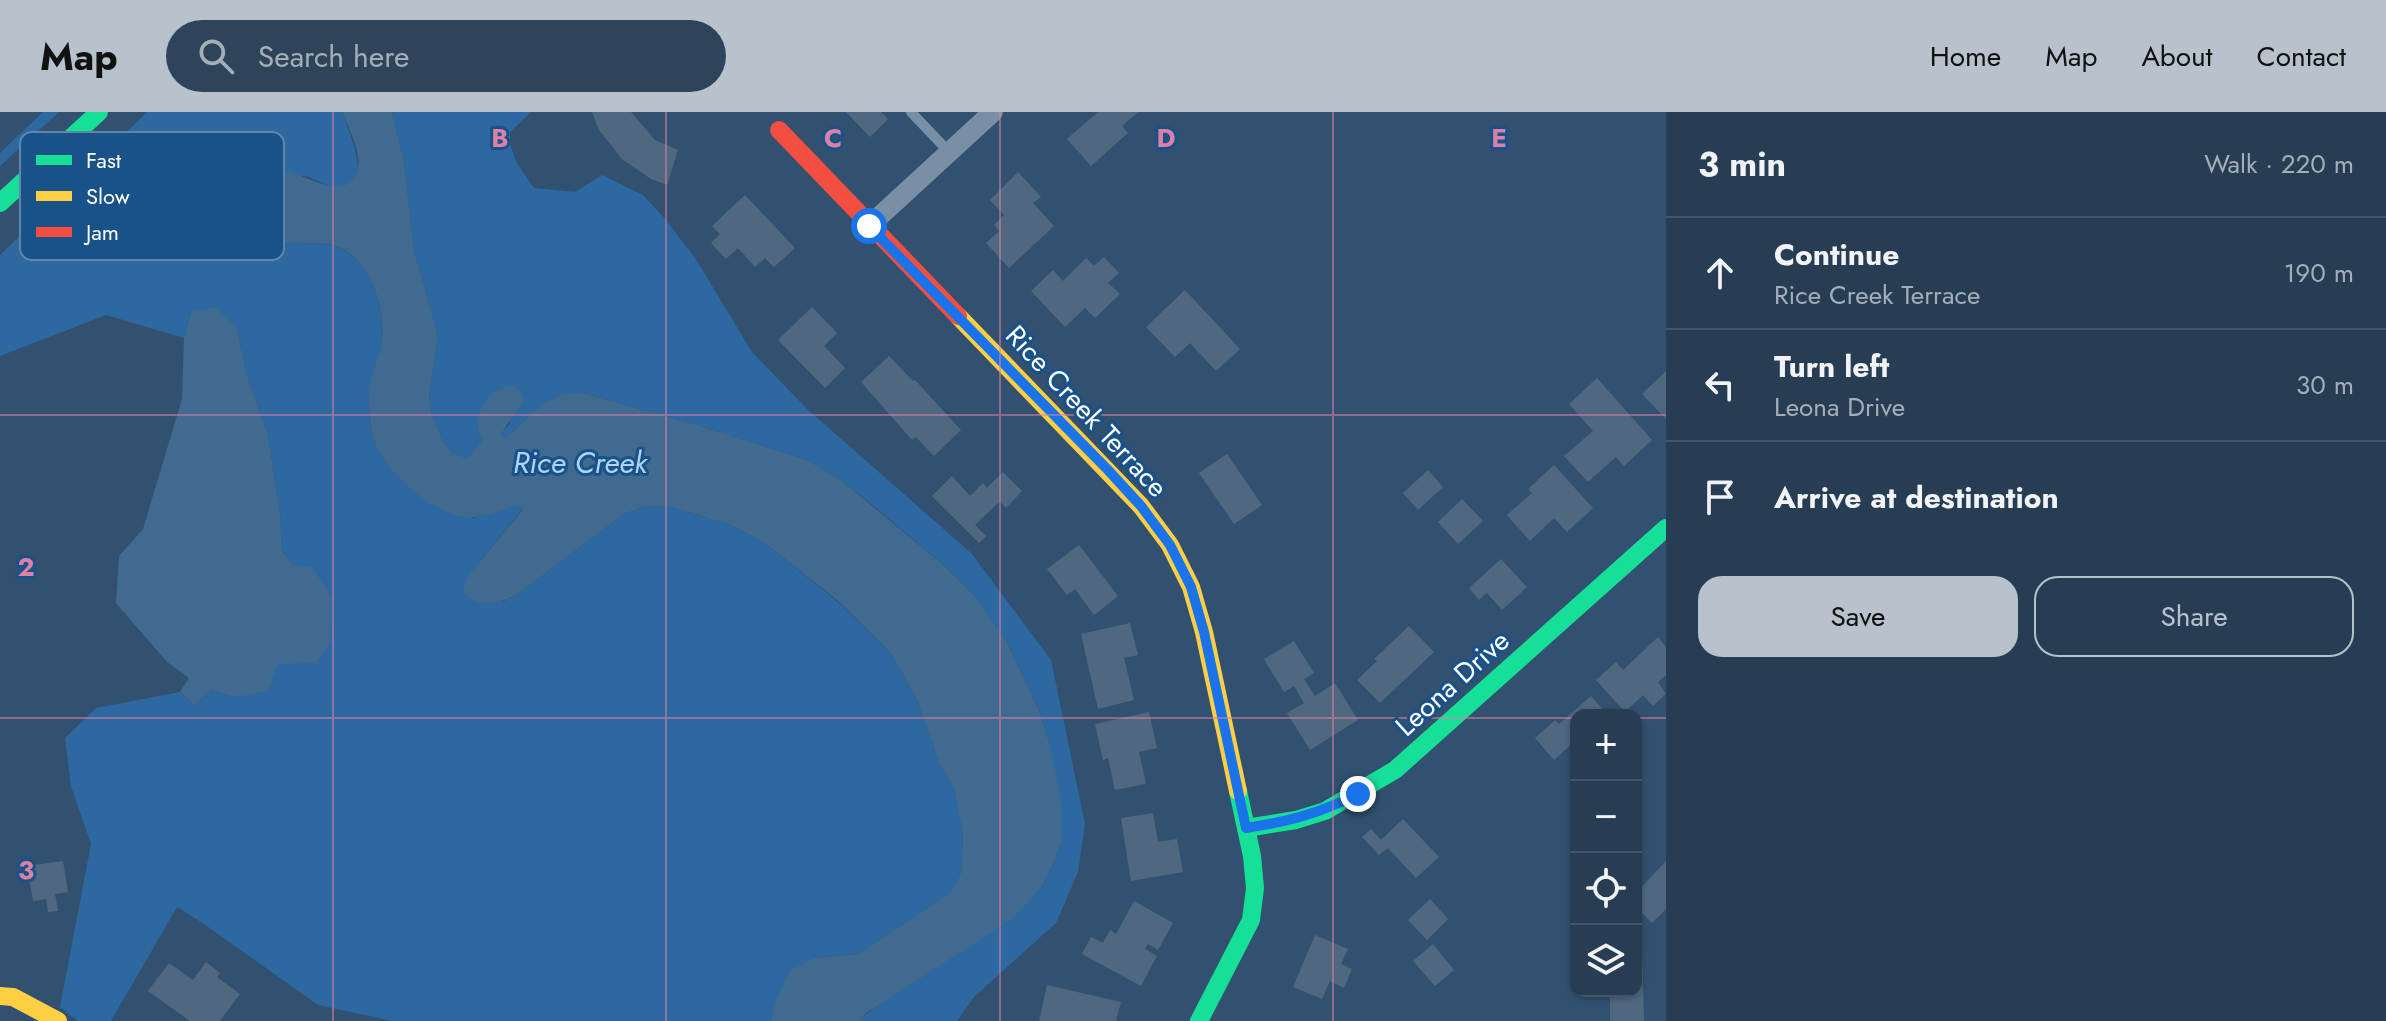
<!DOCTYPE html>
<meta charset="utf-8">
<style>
:root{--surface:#263d54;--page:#2e445a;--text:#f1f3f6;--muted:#a4aeb8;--line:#42566b;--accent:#b7c2cd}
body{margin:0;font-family:Jost,sans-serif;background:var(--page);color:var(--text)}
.controls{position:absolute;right:24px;bottom:24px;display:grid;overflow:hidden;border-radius:16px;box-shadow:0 2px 6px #0004}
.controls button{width:72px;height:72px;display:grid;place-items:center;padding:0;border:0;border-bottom:2px solid var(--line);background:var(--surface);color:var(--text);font:40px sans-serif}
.stop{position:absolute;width:24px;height:24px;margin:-18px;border:6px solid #1a73e8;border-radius:50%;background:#fff}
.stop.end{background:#1a73e8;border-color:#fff;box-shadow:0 2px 8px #0008}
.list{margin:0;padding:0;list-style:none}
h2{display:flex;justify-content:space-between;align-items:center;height:104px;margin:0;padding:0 32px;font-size:34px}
h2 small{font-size:26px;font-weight:400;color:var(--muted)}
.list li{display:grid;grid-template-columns:52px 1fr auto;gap:24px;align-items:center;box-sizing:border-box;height:112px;padding:0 32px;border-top:2px solid var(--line)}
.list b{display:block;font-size:30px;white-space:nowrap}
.list p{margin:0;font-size:26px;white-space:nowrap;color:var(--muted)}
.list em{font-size:26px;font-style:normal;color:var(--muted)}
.actions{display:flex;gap:16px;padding:24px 32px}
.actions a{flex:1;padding:18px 0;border:2px solid var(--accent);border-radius:24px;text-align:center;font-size:28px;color:var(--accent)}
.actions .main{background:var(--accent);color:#111}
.icon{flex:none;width:44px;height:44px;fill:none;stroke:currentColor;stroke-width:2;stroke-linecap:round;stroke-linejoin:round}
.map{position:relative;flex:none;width:1666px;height:909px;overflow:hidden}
header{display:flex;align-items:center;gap:48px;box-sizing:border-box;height:112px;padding:0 40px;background:var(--accent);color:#111}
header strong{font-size:38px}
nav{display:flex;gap:44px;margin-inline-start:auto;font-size:28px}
.search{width:560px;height:72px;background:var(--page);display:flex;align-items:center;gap:20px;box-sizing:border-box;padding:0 28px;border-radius:44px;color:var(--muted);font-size:30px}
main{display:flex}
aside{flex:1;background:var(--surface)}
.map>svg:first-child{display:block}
.green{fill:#2d68a0}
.water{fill:#416a91}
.building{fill:#4f6880}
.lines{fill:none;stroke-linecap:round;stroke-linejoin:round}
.lane{stroke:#798fa5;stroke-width:10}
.street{stroke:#798fa5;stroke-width:20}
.fast{stroke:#16e098;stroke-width:18}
.slow{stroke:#ffcf43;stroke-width:18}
.jam{stroke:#f24e42;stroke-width:18}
.route{stroke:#1a73e8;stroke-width:10}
.grid{fill:none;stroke:#dd80a5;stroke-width:2;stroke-opacity:0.55}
.labels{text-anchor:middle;stroke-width:6;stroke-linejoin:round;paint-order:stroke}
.street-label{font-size:28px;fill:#fff;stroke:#195289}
.water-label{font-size:30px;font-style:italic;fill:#aed3f5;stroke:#195289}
.key{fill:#195289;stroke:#5e86ac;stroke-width:2}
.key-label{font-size:22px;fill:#fff}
.grid-label{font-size:26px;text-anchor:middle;font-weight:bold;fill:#dd80a5;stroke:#195289;stroke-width:6;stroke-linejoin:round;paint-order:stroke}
</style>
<header>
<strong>Map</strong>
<div class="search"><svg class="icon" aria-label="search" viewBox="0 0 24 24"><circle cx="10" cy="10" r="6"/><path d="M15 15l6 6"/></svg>Search here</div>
<nav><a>Home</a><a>Map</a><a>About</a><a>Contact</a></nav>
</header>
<main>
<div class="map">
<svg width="1666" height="909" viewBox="0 0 1666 909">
<rect width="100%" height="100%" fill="#325170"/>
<g class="green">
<path d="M43,0H59L0,54V41Z"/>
<path d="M147,0H342C348,18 379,82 334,75C324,74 315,66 305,64C291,63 264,71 249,74L263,128L271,131C290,132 328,128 344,138C374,155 384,198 382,230C379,265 360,287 374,327C386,361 442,386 473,406L521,392L523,396L480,449L502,490L518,482L624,402L646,394L672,395L731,413L765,431L838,490L891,541L918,590L940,654L954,676L963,723L961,761L950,781L858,842L814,846L774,894L771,909H392L318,893L201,810L177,795L111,909H78L60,895L91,732L71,674L65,626L96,596L180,580L194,593L211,578L236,585L293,453L282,439L280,401L268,323L246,260L237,216L191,200L184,226L106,203L0,244V143Z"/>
<path d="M392,0H531L510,20C509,44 521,57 534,76L575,80L602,63L643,83L666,108L697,149L752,240L806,296L972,442L1051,548L1085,712L1078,760L1056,811L974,885L957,909H860L866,902L1041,776L1053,753L1062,728L1049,630L1040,601L1005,526L973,482L941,451L875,395L841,368L807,348L691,311L579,280L540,294L506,326L501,325L503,319L511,310L478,315L482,328L467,348L452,341L442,327L432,302L429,285L438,224L414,138L404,49Z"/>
</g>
<g class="water">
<path d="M342,0H392L404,49L414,138L438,224L429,285L432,302L442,327L452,341L467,347L482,328C480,322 477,316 478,308C480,289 501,267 520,277L524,288C518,301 505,312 501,324L506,326L540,294L558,284L579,280L691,311L807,348L841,368L941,451L973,482L1005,526L1040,601L1049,630L1061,686L1062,728L1053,753L1041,776L1012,807L866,901L860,909H771L774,894L790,858L814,846L858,842L950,781L961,761L963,723L954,676L940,654L918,590L891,541L838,489L765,431L731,413L672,395L646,394L624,402L518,482C496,493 481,498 463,479L468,464L523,397L521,393C506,396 489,404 474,405C437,408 383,359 373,325C370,315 369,300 369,289C367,272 377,252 381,235C387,204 374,154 343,137C327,128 290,132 271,131L262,128L249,74C254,68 260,60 268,58C295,51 337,93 355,65C366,47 349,18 342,0Z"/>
<path d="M216,195L237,216L246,260L268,323L280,401L282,439L293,453L312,455L331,485L330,531L316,551L278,552L268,579L235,585L211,578L194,593L180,580L189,566L167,550L116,491L119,444L143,417L182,287L184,226L191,200Z"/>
</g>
<g class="building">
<path d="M592,0H631L655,28L678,38L667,73L651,67L622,47L599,18Z"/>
<path d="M846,0H881L888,7L870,25Z"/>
<path d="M1098,0H1138L1122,14L1128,21L1091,54L1067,27Z"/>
<path d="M1018,60L1041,85L1033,91L1054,114L1009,156L986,131L999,119L994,113L1004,103L990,88Z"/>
<path d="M745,83L795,136L774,155L765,146L755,155L738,136L726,147L711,131L720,122L712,114Z"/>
<path d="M1104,145L1119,161L1108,171L1120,182L1095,206L1085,196L1065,215L1031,179L1053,158L1063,169L1086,146L1094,154Z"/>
<path d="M1185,178L1240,237L1216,259L1190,231L1175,245L1146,215Z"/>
<path d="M812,195L837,221L824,234L845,256L825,276L778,228Z"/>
<path d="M889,244L913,269L915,268L961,318L934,344L916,325L912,328L861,270Z"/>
<path d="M1666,259V307L1642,282Z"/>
<path d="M1597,266L1652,328L1624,354L1616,345L1588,370L1564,344L1593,319L1569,292Z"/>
<path d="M1227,342L1262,393L1234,412L1199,361Z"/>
<path d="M1554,353L1593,396L1567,420L1554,406L1530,429L1507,403L1532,381L1528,377Z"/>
<path d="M1428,358L1443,375L1418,398L1403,381Z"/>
<path d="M1003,360L1022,379L1006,396L1000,389L975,413L986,424L979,431L932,384L952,364L970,384L983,371L987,376Z"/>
<path d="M1462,387L1483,409L1458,432L1438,410Z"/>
<path d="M1079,433L1118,484L1094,503L1075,477L1067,483L1047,457Z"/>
<path d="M1501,447L1527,475L1502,498L1487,481L1479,488L1469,476Z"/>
<path d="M1130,511L1138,543L1124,546L1134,588L1098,597L1081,522Z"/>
<path d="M1409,514L1434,540L1380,591L1357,568L1377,549L1374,547Z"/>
<path d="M1658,525L1666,535V563L1658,570L1666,582L1653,594L1643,583L1625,600L1596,568L1616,550L1623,558Z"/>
<path d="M1294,529L1314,561L1304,567L1315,584L1335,571L1358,608L1310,638L1287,601L1304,591L1294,574L1284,580L1264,547Z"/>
<path d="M1591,584L1608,603H1576V633L1574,630L1554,648L1535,626L1555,608L1559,612Z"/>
<path d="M1149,600L1157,636L1139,640L1146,672L1115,678L1108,646L1103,648L1095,612Z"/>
<path d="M1153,701L1158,730L1177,727L1183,760L1131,769L1121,706Z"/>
<path d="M1403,707L1439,745L1416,766L1388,736L1379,743L1362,725L1371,717L1381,728Z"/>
<path d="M63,749L68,780L55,782L58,799L48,800L46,787L33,789L27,754Z"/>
<path d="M1666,749V797L1652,811L1636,795V781Z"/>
<path d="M1430,787L1448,807L1427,828L1408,808Z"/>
<path d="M1134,789L1173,811L1158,838L1148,832L1145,837L1157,844L1141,874L1082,842L1091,825L1103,831L1110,818L1116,822Z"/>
<path d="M1315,823L1348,837L1341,852L1352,857L1344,876L1330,869L1322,887L1293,875Z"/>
<path d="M1433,832L1454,858L1435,874L1413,849Z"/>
<path d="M1636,839H1642L1644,909H1610V879H1636Z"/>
<path d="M206,850L220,861L217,865L240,882L220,909H190L148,879L169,851L193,868Z"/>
<path d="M1047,873L1121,890L1116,909H1039Z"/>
</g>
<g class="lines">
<path class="lane" d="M911,0L949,40"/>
<path class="street" d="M869,114L993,0"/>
<g class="fast">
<path d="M0,91L99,0"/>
<path d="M1246,716L1296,708L1325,699L1395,658L1666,416"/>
<path d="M1199,909L1251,808L1255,776L1252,744L1238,679"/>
</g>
<g class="slow">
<path d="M958,204L1141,394L1170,433L1191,475L1204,520L1238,679"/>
<path d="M0,884L13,885L58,909"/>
</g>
<path class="jam" d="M779,18L958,204"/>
</g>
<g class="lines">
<path class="route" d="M869,114L1108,358L1141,394L1170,433L1191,475L1204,520L1246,716C1290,709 1318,702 1358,682"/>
</g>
<path class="grid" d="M333,0V909M666,0V909M1000,0V909M1333,0V909M0,303H1666M0,606H1576M1636,606H1666"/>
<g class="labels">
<g class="street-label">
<text transform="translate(1087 299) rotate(47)" y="10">Rice Creek Terrace</text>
<text transform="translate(1452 571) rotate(-42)" y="10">Leona Drive</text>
</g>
<g class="water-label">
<text x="580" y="361">Rice Creek</text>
</g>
</g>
<rect x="20" y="20" width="264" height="128" rx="12" class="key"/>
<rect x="36" y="43" width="36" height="10" fill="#16e098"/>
<rect x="36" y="79" width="36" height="10" fill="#ffcf43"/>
<rect x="36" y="115" width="36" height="10" fill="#f24e42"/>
<g class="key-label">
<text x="86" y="56">Fast</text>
<text x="86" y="92">Slow</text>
<text x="86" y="128">Jam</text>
</g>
<g class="grid-label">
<text x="500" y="35">B</text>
<text x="833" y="35">C</text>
<text x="1166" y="35">D</text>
<text x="1499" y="35">E</text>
<text x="26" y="464">2</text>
<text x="26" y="767">3</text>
</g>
</svg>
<div class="controls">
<button>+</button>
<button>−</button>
<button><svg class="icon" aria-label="locate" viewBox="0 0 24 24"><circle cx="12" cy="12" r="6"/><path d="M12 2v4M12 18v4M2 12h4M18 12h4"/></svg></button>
<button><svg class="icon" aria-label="layers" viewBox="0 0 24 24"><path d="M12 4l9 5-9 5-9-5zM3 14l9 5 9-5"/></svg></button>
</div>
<div class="stop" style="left:869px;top:114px"></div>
<div class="stop end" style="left:1358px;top:682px"></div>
</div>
<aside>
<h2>3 min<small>Walk · 220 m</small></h2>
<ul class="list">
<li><svg class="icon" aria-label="ahead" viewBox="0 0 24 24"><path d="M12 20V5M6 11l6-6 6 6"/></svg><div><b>Continue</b><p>Rice Creek Terrace</p></div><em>190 m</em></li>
<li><svg class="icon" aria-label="left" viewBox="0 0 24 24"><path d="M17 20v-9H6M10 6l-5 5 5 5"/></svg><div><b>Turn left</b><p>Leona Drive</p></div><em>30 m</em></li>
<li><svg class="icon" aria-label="arrive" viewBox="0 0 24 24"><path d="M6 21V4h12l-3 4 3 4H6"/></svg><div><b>Arrive at destination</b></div></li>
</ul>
<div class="actions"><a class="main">Save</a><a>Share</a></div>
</aside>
</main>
